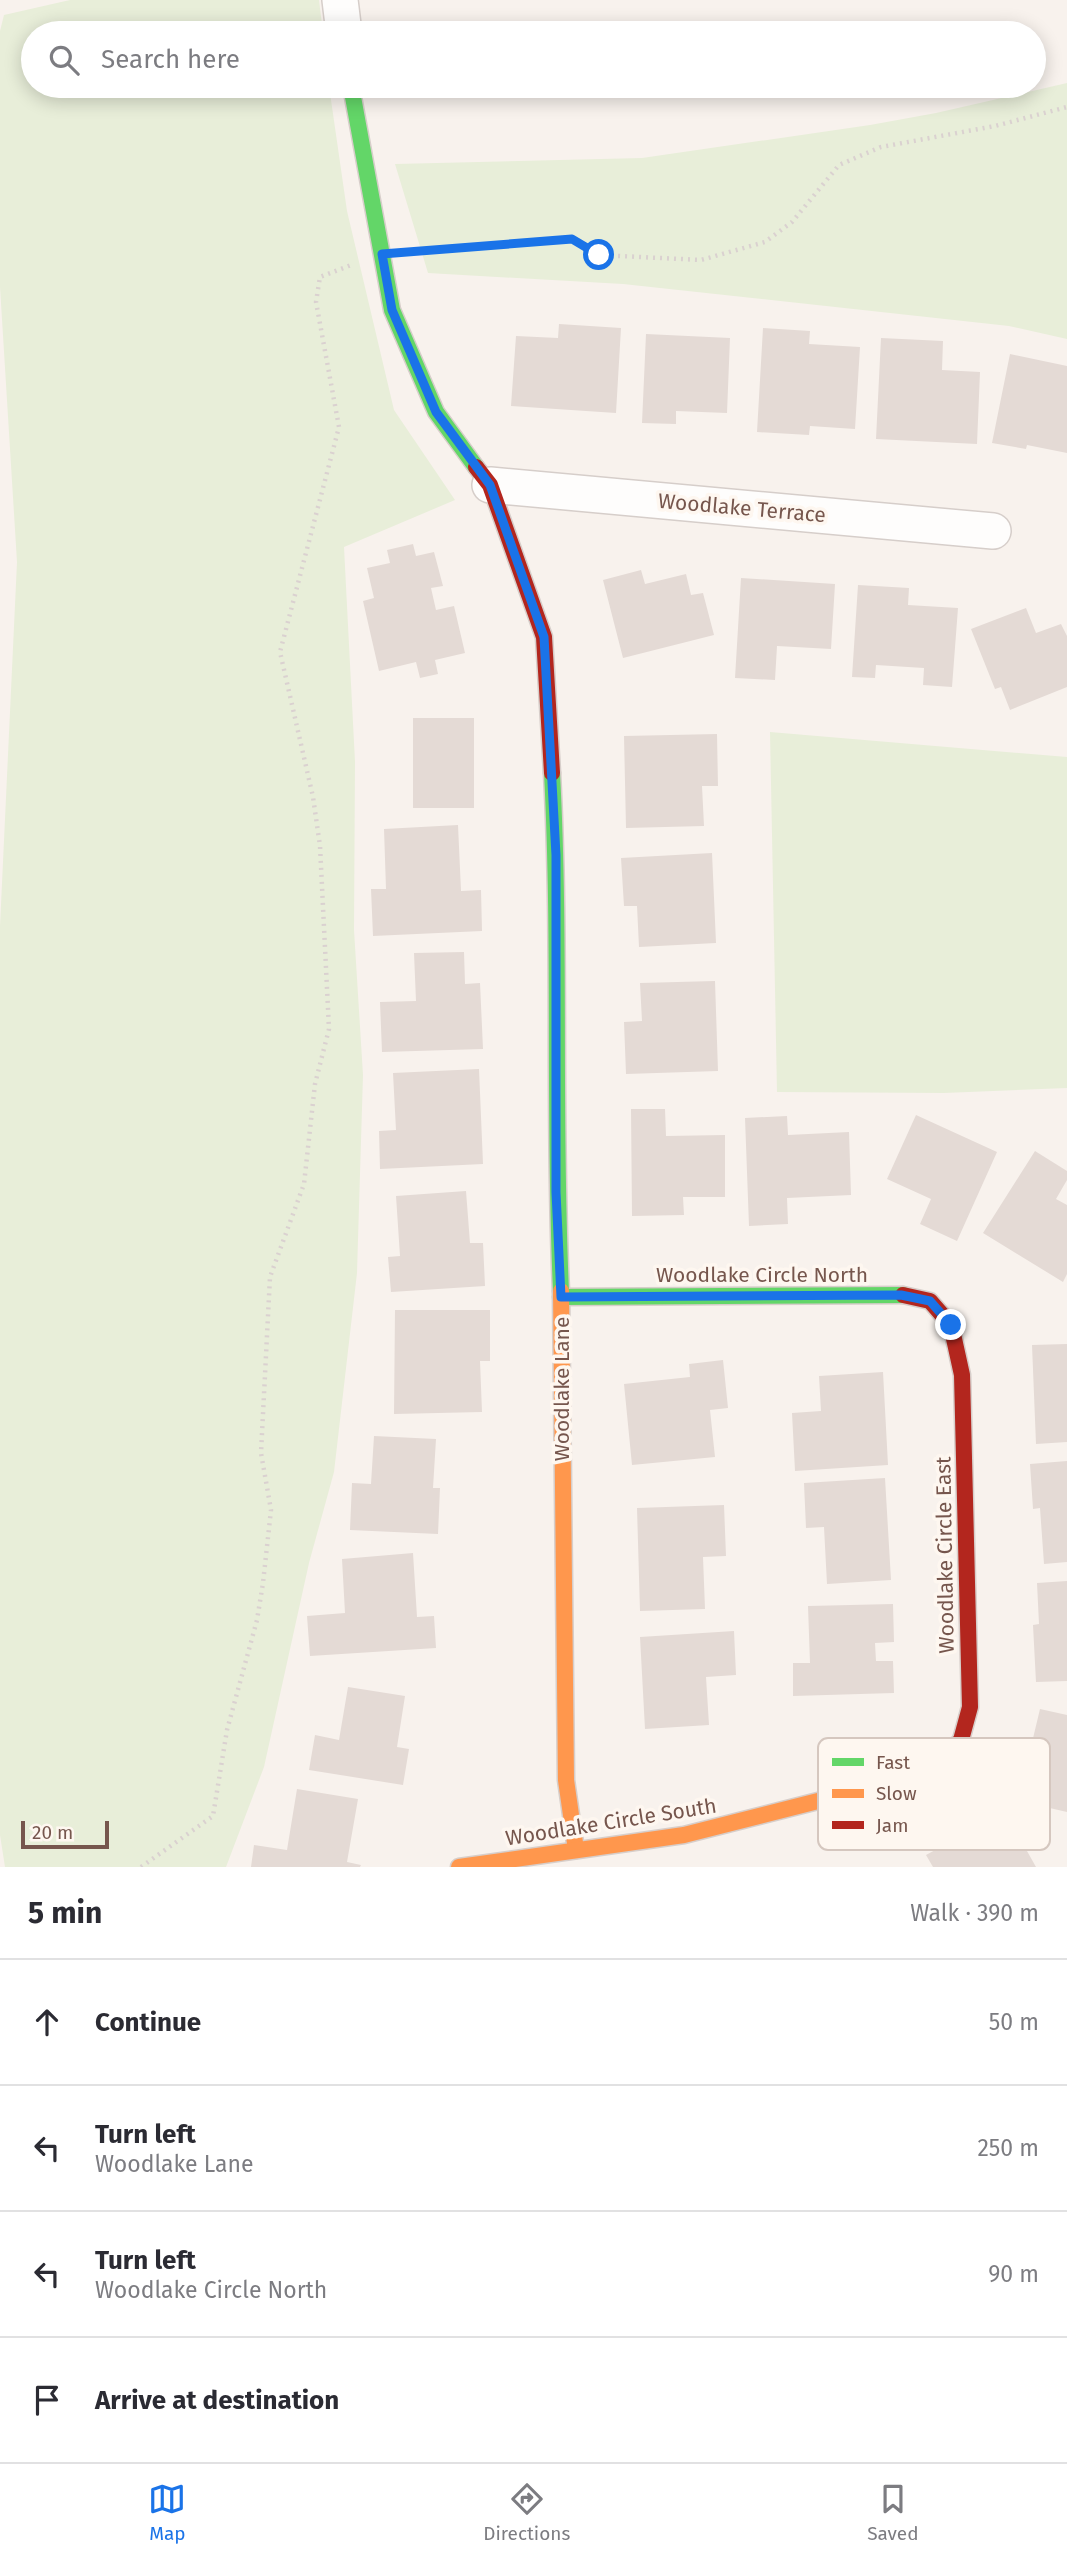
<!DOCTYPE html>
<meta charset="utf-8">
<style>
:root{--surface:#fff;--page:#f7f7f7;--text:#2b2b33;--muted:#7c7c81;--line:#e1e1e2;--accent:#1a73e8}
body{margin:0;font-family:"Fira Sans",sans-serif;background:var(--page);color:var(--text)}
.scale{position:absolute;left:21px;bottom:18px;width:88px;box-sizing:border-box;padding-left:7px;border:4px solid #76564d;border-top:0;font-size:19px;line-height:24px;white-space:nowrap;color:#76564d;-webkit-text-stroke:5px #fef7f0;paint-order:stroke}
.stop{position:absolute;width:21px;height:21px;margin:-16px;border:5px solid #1a73e8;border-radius:50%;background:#fff}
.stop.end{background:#1a73e8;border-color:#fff;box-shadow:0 2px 7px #0008}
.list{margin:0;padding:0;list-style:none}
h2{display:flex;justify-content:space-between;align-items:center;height:91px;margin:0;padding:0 28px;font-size:30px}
h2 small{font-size:23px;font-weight:400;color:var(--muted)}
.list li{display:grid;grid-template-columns:46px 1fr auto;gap:21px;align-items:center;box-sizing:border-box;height:126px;padding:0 28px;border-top:2px solid var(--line)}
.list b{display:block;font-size:26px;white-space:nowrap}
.list p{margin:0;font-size:23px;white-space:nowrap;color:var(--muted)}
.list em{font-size:23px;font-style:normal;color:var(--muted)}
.icon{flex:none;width:38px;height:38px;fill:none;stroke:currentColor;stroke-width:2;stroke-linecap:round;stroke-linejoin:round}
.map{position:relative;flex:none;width:1067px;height:1867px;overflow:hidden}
.search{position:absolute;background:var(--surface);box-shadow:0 4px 18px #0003;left:21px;right:21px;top:21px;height:77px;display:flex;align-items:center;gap:18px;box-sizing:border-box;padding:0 24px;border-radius:38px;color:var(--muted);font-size:26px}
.sheet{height:595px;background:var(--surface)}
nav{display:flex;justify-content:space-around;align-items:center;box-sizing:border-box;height:98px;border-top:2px solid var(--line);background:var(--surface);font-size:19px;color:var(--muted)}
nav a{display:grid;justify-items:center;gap:4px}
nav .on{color:var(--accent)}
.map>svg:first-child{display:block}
.green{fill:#e8eed9}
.building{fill:#e4dad5}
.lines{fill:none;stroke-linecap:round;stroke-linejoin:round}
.street-casing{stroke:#d6ceca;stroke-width:38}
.fast-casing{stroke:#d7ceca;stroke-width:19}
.slow-casing{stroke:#d7ceca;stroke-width:19}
.jam-casing{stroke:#d7ceca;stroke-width:19}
.path{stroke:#dad1d0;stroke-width:4.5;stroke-dasharray:2 5;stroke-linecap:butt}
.street{stroke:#fefdfc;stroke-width:35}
.fast{stroke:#63d668;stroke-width:16}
.slow{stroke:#ff974d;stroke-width:16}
.jam{stroke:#b3261e;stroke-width:16}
.route{stroke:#1a73e8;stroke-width:9}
.labels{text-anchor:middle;stroke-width:7;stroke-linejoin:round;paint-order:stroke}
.street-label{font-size:21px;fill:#76564d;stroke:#fef7f0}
.key{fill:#fef7f0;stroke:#d5c7bf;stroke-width:2}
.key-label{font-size:19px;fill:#76564d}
</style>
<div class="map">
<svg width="1067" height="1867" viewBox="0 0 1067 1867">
<rect width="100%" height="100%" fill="#f8f2ed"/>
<g class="green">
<path d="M70,0H319L323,33H33V86H329L347,211L394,410L455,500L344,547L355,762L354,930L363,1075L357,1273L334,1472L309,1563L264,1767L226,1867H5L0,1835V926L17,562L0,287V31L4,15Z"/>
<path d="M1067,83V339L1009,326L623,284L428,273L395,164L642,158L870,125L936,113Z"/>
<path d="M770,732L1067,757V1088L944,1093L777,1092Z"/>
</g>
<g class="building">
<path d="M559,324L621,328L616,413L511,406L516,336L558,338Z"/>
<path d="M763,328L810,331L809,344L860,347L855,429L810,426L809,435L757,432Z"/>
<path d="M646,334L730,338L727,413L676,411V424L642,423Z"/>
<path d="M881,338L943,341L942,370L980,372L977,444L876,439Z"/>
<path d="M1010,354L1067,366V453L1027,445L1026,449L992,443Z"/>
<path d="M413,544L416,556L434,552L443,586L431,588L436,610L454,606L465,653L435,660L438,674L420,678L416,662L379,671L363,601L374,598L367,568L390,563L387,550Z"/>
<path d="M641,570L645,584L686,574L691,595L703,593L714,635L623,658L603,580Z"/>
<path d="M741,578L835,584L831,649L777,646L775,680L735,678Z"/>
<path d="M858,585L909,588L908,605L958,608L952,687L923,685L924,668L876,665L875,678L852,677Z"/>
<path d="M1026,608L1036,633L1061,624L1067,636V687L1010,710L1001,687L995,689L971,629Z"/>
<rect x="413" y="718" width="61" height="90"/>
<path d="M717,734L718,786H702L704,826L626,828L624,736Z"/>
<path d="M458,825L461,891L481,890L482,931L373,936L371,889H386L384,829Z"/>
<path d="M712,853L716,943L639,947L637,906H624L621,858Z"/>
<path d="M464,952L465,984L480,983L483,1049L382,1052L380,1002L416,1001L414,953Z"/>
<path d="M715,981L718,1071L626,1074L624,1022L642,1021L640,983Z"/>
<path d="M479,1069L483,1164L380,1169L379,1131L396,1130L393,1073Z"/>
<path d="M631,1109H665L666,1136L725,1135V1197H683L684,1215L632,1216Z"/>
<path d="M916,1115L997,1152L957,1241L920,1224L931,1199L887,1179Z"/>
<path d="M787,1116L788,1135L849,1132L851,1195L787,1198L788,1224L749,1226L745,1118Z"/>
<path d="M1035,1151L1067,1171V1180L1056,1199L1067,1205V1274L1063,1282L983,1233Z"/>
<path d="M466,1191L470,1243H483L485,1286L391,1292L388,1257L400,1256L396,1196Z"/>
<path d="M395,1310H490V1361H480L482,1412L394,1414Z"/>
<path d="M1067,1344V1442L1036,1444L1032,1345Z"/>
<path d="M723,1360L728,1408L710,1410L715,1457L632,1465L624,1384L690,1377L689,1364Z"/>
<path d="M883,1372L888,1465L795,1471L792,1413L821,1411L819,1376Z"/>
<path d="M374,1436L436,1439L433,1488H440L438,1534L350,1530L352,1483L371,1484Z"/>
<path d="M1067,1461V1562L1044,1564L1040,1508L1033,1509L1030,1464Z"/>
<path d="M885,1478L891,1580L827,1584L824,1527L806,1528L804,1483Z"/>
<path d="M724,1505L726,1556L703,1557L705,1609L640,1611L637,1508Z"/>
<path d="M413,1553L417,1617L434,1616L436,1648L310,1656L307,1616L345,1613L342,1559Z"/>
<path d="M1067,1581V1681L1036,1682L1033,1625L1039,1624L1037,1583Z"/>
<path d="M893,1604L894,1642L875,1643L876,1661H893L894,1693L793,1696V1663H810L808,1606Z"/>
<path d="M734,1631L736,1675L706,1677L709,1725L645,1729L640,1637Z"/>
<path d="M348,1687L405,1696L397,1747L409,1749L403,1785L309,1770L315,1735L339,1740Z"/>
<path d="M1040,1709L1067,1715V1812L1011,1799L1022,1754L1029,1755Z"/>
<path d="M297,1789L358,1799L347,1862L361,1865L360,1867H251L254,1845L287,1850Z"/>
<path d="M1005,1812L1036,1867H933L926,1855Z"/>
</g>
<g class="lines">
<g class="street-casing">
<g id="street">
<path d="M340,0L344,33"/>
<path d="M490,485L993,531"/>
</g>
</g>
<g class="fast-casing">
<g id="fast">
<path d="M351,86L392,310L436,412L476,467"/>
<path d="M552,773C561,946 553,1119 561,1291"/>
<path d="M561,1297L903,1295"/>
</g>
</g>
<g class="slow-casing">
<g id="slow">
<path d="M561,1291L566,1780L576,1850"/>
<path d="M459,1867L684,1835L932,1772L953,1749"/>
</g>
</g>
<g class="jam-casing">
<g id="jam">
<path d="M476,467L490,485L544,637L552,773"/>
<path d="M903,1295L930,1301L951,1325L962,1375L970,1707L961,1740L953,1749"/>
</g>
</g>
<g class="path">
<path d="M413,252L572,239L599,255L701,260L765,242L792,222L839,165L881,147L995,126L1067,107"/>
<path d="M141,1867L213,1816L227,1730L257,1620L263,1583L271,1510L261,1453L270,1277L304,1184L315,1084L329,1029L320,846L313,797L280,652L339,427L316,302L320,277L351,265"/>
</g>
<use href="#street" class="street"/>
<use href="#fast" class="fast"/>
<use href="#slow" class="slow"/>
<use href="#jam" class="jam"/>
</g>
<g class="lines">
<path class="route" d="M599,255L572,239L382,254L392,310L436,412L490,485L544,637L556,855V1192L561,1297L901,1295L930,1301L951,1325"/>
</g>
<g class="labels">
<g class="street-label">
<text transform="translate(742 508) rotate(5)" y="7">Woodlake Terrace</text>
<text x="762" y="1282">Woodlake Circle North</text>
<text transform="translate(562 1389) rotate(-90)" y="7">Woodlake Lane</text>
<text transform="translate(945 1555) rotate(-91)" y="7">Woodlake Circle East</text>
<text transform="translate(611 1822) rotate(-9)" y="7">Woodlake Circle South</text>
</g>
</g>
<rect x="818" y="1738" width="232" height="112" rx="10" class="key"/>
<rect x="832" y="1758" width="32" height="8" fill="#63d668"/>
<rect x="832" y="1789" width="32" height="9" fill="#ff974d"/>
<rect x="832" y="1821" width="32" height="8" fill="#b3261e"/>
<g class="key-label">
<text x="876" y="1769">Fast</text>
<text x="876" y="1800">Slow</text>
<text x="876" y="1832">Jam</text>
</g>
</svg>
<div class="scale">20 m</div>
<div class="stop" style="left:599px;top:255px"></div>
<div class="stop end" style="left:951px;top:1325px"></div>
<div class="search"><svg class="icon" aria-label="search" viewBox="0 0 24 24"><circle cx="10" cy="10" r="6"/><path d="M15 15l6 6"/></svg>Search here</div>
</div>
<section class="sheet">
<h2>5 min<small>Walk · 390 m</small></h2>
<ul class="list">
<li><svg class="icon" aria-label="ahead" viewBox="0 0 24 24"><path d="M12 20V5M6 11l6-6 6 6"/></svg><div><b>Continue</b></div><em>50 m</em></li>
<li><svg class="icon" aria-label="left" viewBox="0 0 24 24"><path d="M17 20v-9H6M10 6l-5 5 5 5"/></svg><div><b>Turn left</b><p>Woodlake Lane</p></div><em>250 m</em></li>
<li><svg class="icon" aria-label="left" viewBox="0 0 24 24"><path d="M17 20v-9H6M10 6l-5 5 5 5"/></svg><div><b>Turn left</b><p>Woodlake Circle North</p></div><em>90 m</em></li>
<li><svg class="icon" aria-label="arrive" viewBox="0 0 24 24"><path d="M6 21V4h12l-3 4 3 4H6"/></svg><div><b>Arrive at destination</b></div></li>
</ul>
</section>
<nav>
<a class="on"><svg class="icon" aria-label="map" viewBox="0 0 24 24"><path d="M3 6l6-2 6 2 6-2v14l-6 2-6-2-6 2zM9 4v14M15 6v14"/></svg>Map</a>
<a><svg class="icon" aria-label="directions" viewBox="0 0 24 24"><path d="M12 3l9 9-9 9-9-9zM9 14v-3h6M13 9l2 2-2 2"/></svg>Directions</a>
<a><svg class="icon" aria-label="saved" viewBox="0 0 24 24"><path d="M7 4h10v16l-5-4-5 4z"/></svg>Saved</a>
</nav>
